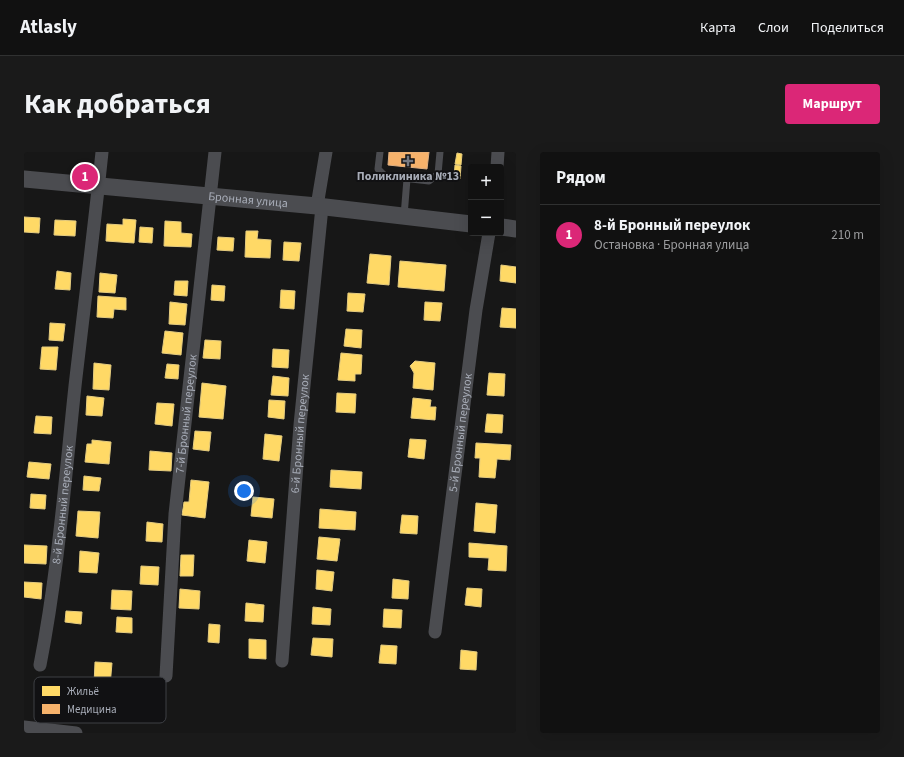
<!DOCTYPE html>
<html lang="ru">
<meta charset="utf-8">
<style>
:root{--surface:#111;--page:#1a1a1a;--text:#f1f3f6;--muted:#9c9d9f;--line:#303131;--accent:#db2777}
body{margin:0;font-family:"Source Sans 3",sans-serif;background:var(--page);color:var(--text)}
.controls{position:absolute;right:12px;top:12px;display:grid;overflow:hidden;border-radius:4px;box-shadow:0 4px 16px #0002}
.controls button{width:36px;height:36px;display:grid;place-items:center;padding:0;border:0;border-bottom:1px solid var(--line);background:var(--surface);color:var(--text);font:20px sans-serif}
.you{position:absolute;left:220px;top:339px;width:14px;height:14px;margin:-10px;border:3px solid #fff;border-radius:50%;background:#1a73e8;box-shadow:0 0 0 6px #1a73e833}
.badge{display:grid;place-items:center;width:26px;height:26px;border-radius:50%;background:var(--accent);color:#fff;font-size:13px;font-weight:700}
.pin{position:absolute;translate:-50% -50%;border:2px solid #fff;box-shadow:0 1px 4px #0006}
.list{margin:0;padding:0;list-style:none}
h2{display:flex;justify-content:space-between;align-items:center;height:52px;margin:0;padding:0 16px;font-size:17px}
h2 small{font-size:13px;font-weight:400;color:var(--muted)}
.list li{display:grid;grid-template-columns:26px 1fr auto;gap:12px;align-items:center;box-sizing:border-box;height:60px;padding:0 16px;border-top:1px solid var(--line)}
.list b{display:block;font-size:15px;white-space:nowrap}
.list p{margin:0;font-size:13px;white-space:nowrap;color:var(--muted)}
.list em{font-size:13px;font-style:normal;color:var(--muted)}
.map{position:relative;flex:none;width:492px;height:581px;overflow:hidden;border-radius:4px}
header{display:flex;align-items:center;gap:24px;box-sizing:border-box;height:56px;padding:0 20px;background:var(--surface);border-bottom:1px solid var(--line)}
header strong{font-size:19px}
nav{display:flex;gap:22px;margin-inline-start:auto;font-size:14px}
.intro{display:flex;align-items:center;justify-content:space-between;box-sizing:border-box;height:96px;padding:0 24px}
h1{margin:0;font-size:28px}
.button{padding:10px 18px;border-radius:4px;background:var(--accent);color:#fff;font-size:14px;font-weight:700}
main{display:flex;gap:24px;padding:0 24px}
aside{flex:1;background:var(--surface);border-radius:4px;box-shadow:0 4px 16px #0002}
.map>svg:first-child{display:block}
.homes{fill:#ffd966;stroke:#e5cc7f}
.health{fill:#f6b26b;stroke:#dfb082}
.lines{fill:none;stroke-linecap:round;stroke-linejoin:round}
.service{stroke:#4b4c50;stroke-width:7}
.minor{stroke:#4b4c50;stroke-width:13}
.tertiary{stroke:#4b4c50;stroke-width:17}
.poi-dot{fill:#757880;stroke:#111113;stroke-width:1.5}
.labels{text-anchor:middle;stroke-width:4;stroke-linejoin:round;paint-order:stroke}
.poi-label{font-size:12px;font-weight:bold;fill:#a8adb8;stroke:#111113}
.street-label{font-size:12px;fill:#a8adb8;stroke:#111113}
.key{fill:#111113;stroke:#3e4045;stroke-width:1}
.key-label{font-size:11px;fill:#a8adb8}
</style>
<header>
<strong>Atlasly</strong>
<nav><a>Карта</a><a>Слои</a><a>Поделиться</a></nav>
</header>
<div class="intro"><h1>Как добраться</h1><a class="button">Маршрут</a></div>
<main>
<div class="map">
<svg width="492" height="581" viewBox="0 0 492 581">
<rect width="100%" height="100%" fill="#171717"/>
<g class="homes">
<path d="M433,1L438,2L437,13L431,12Z"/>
<path d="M431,13L437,14L436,27L430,26Z"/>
<path d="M0,65L16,66L15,81L0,80Z"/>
<path d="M99,67L112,68L110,91L82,89L83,72L99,73Z"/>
<path d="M31,68L52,69L51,84L30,83Z"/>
<path d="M141,69L157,70V81L168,82L167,95L140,94Z"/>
<path d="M116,75L129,76L128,91L115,90Z"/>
<path d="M222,79H234L233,87L247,88L246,106L221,105Z"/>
<path d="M194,85L210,86L209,99L193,98Z"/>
<path d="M260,90L277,91L275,109L259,108Z"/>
<path d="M346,102L367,104L365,133L343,131Z"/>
<path d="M376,109L422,113L420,139L374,135Z"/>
<path d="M477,113L492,115V131L476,129Z"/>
<path d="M33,119L47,121L46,138L31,137Z"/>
<path d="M76,121L93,123L91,141L75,140Z"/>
<path d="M151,129H164L163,144L150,143Z"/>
<path d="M188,133L201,134L200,149L187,148Z"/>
<path d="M257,138L271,139L270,157L256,156Z"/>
<path d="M324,141L341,142L339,160L323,159Z"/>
<path d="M74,144L102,146V158L90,157L89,166L73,165Z"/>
<path d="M146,150L163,152L161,173L145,172Z"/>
<path d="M401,150L418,151L416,169L400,168Z"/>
<path d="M478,156L492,157V176L476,175Z"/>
<path d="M26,171L41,172L39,189L25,188Z"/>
<path d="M322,177L338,178L337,196L320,194Z"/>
<path d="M141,179L159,181L157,203L138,201Z"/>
<path d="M181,188L197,189L196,207L179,206Z"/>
<path d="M18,195H34L32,218L16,217Z"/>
<path d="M249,197L265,198L264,216L248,215Z"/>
<path d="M317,201L338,203L337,222H331V229L314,228Z"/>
<path d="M391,209L411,211L409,238L389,236L390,221L386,214Z"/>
<path d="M70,211L87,213L85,238L69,237Z"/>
<path d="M143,212L155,213L154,227L141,226Z"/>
<path d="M465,221L481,222L480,244L463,243Z"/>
<path d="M249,224L265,226L264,244L247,243Z"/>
<path d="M178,231L202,234L199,267L175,265Z"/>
<path d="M313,241L332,242L331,261L312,260Z"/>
<path d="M63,244L80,246L78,264L62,263Z"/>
<path d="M389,246L407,248L406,255H412L411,268L387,266Z"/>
<path d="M245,248L261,249L260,267L244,265Z"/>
<path d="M133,251L150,252L148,274L131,272Z"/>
<path d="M463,262L479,263L478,281L461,280Z"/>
<path d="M12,264L28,265L27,282L10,281Z"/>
<path d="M171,279L187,280L185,299L169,297Z"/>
<path d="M241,282L258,284L255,309L239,307Z"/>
<path d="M386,287L402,288L400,307L384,305Z"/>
<path d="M68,288L87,290L85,312L61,310L63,292H68Z"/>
<path d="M452,291L487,293L486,308L473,307L471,326L455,325L456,306H451Z"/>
<path d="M126,299L148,301L147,319L125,318Z"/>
<path d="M5,310L27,312L25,327L3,325Z"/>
<path d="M307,318L338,320L337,337L306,335Z"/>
<path d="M60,324L77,326L75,339L59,338Z"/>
<path d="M167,328L185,330L181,366L158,363L160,350H165Z"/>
<path d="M7,342L22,343L21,357L6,356Z"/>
<path d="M229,345L250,347L248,366L227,364Z"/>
<path d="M452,351L473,353L471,381L450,379Z"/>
<path d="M296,357L332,360L331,378L295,376Z"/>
<path d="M54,359L76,360L74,386L52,384Z"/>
<path d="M378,363L394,364L393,382L376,381Z"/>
<path d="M123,370L139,372L138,390L122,389Z"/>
<path d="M295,385L316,387L313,409L293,407Z"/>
<path d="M225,388L243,390L241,411L223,409Z"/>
<path d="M445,391L483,394L482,419L464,418L465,406L445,405Z"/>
<path d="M0,393L23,394L22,412L0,411Z"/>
<path d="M56,399L75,401L73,421L55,420Z"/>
<path d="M157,403H170L169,424H156Z"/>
<path d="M117,414L135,415L134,433L116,432Z"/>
<path d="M293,418L310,420L308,439L292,437Z"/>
<path d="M369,427L385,429L384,447L368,446Z"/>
<path d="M0,430L18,431L17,447L0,445Z"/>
<path d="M443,436L458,437L457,455L441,453Z"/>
<path d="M156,437L176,439L175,457L155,456Z"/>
<path d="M88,438L108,439L107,458L87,457Z"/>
<path d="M222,451L240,453L239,470L221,469Z"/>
<path d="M289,455L307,457L306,473L288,472Z"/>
<path d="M360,457L378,458L377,476L359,475Z"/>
<path d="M42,459L58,460L57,472L41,470Z"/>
<path d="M93,465L108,466V481L92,480Z"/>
<path d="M185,472L196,473L195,491L184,490Z"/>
<path d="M289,486L309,487L308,505L287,503Z"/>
<path d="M225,487L242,488V507L225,506Z"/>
<path d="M357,493L373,494L372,512L355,511Z"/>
<path d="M437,498L453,500L452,518L436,517Z"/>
<path d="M71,510L88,511L86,534L70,533Z"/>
</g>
<path class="health" d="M365,0H405L403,17L364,13Z"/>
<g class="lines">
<g class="service">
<path d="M356,0L354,17L361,24L405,29L414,22L416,0"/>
<path d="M380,64L383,27"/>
</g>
<g class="minor">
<path d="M473,15L474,0"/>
<path d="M293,54L302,0"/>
<path id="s1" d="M411,480L452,158L465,81"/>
<path id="s2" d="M258,509L276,273L298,55"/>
<path id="s3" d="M16,513C34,421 41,328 51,234C60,156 70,78 78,0"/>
<path id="s4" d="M142,524L151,362L191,0"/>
<path d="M0,575L52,581"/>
</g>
<g class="tertiary">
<path id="s5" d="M0,27L293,54L447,72"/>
<path d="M477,75L492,77"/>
</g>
</g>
<path class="poi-dot" d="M382 3h4v4h4v4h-4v4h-4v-4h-4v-4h4z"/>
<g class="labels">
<g class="poi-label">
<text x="384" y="28">Поликлиника №13</text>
</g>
<g class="street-label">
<text dy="4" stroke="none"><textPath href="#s5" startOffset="225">Бронная улица</textPath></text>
<text dy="4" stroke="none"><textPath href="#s4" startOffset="263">7-й Бронный переулок</textPath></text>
<text dy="4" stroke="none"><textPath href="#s1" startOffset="201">5-й Бронный переулок</textPath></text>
<text dy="4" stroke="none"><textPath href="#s2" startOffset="228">6-й Бронный переулок</textPath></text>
<text dy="4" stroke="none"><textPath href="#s3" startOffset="162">8-й Бронный переулок</textPath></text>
</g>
</g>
<rect x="10" y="525" width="132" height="46" rx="6" class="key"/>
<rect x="18" y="534" width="18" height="10" fill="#ffd966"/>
<rect x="18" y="552" width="18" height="10" fill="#f6b26b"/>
<g class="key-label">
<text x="43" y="543">Жильё</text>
<text x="43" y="561">Медицина</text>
</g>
</svg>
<div class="controls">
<button>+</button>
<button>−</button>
</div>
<div class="you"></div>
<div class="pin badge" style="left:61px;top:25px">1</div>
</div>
<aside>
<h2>Рядом<small></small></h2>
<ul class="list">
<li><span class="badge">1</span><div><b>8-й Бронный переулок</b><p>Остановка · Бронная улица</p></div><em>210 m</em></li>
</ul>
</aside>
</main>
